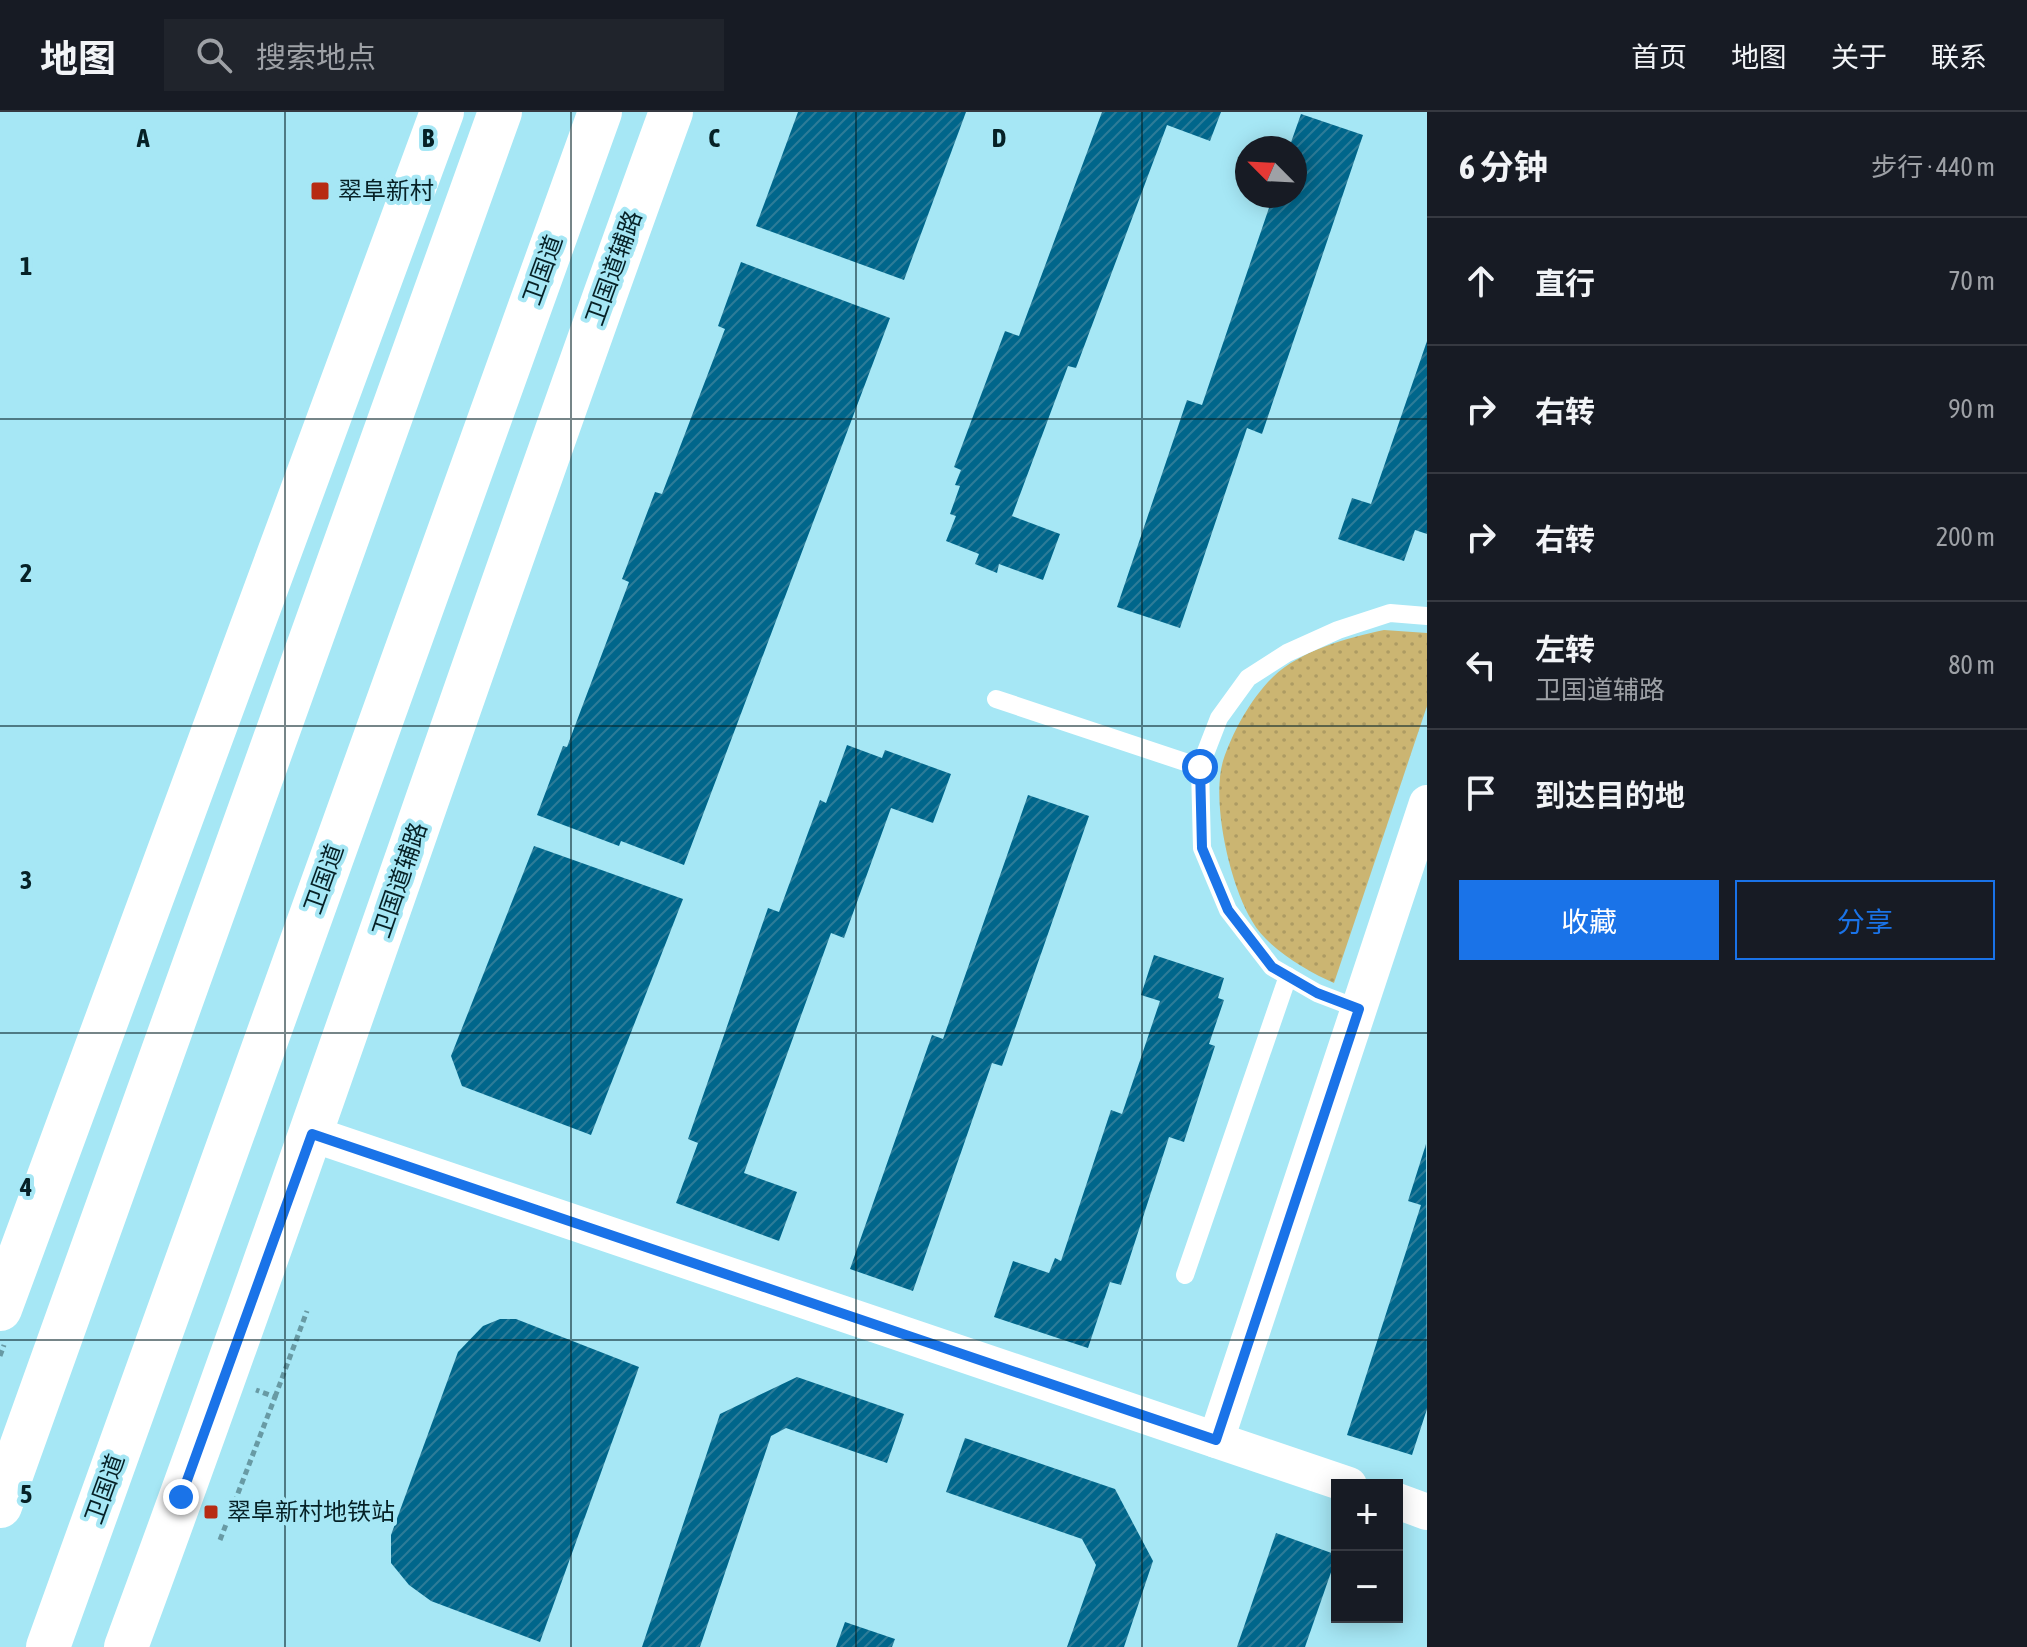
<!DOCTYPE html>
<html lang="zh">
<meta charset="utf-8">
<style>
:root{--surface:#171b24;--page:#20242c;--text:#f1f3f6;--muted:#9ea1a6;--line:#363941;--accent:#1a73e8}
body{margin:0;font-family:"Asap Condensed","Noto Sans SC",sans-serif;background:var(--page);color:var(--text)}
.controls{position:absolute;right:24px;bottom:24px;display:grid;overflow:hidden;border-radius:0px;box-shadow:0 4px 20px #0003}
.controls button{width:72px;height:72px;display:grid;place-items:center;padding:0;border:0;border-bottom:2px solid var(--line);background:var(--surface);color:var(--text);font:40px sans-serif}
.compass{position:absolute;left:1235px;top:24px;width:72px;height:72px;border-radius:50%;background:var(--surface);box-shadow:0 4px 20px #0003;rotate:294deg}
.stop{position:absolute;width:24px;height:24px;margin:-18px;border:6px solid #1a73e8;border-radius:50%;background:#fff}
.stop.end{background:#1a73e8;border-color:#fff;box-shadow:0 2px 8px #0008}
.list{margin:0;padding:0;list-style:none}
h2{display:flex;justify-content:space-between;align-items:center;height:104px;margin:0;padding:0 32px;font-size:34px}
h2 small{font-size:26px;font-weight:400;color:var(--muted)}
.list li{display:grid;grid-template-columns:52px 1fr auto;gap:24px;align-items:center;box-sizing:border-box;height:128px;padding:0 32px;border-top:2px solid var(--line)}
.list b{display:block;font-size:30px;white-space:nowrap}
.list p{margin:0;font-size:26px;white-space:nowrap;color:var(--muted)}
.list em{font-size:26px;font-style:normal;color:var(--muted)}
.actions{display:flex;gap:16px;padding:24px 32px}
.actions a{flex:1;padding:18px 0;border:2px solid var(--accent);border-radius:0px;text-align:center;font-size:28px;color:var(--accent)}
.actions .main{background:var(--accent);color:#fff}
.icon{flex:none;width:44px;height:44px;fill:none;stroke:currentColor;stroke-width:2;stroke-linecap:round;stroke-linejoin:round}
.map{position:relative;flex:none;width:1427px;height:1535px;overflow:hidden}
header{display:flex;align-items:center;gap:48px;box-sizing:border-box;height:112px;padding:0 40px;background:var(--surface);border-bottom:2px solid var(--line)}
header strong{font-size:38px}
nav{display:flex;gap:44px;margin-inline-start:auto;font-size:28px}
.search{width:560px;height:72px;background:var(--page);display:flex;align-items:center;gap:20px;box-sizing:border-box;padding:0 28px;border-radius:0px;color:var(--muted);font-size:30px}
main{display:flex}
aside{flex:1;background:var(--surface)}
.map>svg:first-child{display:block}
.park{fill:url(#park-dots)}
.building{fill:url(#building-hatch)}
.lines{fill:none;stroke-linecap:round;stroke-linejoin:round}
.path{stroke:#689aa4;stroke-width:5;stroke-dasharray:6 4;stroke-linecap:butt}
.service{stroke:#fff;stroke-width:18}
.minor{stroke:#fff;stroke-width:36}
.secondary{stroke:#fff;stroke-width:44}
.trunk{stroke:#fff;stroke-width:44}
.route{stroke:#1a73e8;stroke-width:10}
.grid{fill:none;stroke:#062126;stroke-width:2;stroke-opacity:0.55}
.poi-dot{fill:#b72b13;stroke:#a6e7f5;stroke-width:3}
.labels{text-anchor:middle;stroke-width:8;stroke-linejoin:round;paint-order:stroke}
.poi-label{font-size:24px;fill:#062126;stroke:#a6e7f5;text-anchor:start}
.street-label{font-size:24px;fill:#062126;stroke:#a6e7f5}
.grid-label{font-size:26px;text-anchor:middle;font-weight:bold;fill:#062126;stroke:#a6e7f5;stroke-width:8;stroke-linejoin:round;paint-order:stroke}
</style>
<header>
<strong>地图</strong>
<div class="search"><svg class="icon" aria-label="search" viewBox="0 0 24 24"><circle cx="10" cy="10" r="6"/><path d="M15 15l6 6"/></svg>搜索地点</div>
<nav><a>首页</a><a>地图</a><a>关于</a><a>联系</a></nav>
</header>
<main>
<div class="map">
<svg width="1427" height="1535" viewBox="0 0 1427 1535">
<defs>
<pattern id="park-dots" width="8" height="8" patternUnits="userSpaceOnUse" patternTransform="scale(2)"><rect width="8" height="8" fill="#cbb572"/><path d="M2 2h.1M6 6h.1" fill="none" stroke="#ad9b63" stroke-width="1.8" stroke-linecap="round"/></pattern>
<pattern id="building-hatch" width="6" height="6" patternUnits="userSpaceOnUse" patternTransform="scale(2)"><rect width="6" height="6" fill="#00668b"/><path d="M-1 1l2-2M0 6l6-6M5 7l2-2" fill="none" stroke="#2d7c98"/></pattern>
</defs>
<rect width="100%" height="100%" fill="#a6e7f5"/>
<path class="park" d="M1384,518L1427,521V594L1334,871C1307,859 1267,836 1252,809C1230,773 1211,690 1223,649C1232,621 1251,586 1273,565C1301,538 1347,526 1384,518Z"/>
<g class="building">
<path d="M798,0H966L904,168L756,114Z"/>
<path d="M1102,0H1221L1210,29L1167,13L1076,256L1068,254L1012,404L1060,422L1043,468L999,452L997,461L975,452L979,442L946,429L956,404L950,402L960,374L955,373L961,358L954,355L1005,219L1019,224Z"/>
<path d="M1301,2L1363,23L1262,322L1247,316L1180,516L1117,495L1187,288L1202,293L1273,84H1295V36H1289Z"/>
<path d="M741,150L890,206L684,753L621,729L619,734L537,703L563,634L567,635L629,470L622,467L655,380L662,382L725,217L718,214Z"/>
<path d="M1427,229V422L1415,418L1404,449L1338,427L1352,386L1371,392Z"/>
<path d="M847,633L882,646L885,638L951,662L933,711L891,696L844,826L831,821L744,1061L797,1080L779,1129L676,1091L698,1031L688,1027L768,796L779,800L820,688L826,691Z"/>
<path d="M1028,683L1089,704L1002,954L992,951L913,1179L850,1157L932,923L943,927Z"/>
<path d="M534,734L683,787L591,1023L462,974L451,944Z"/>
<path d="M1154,843L1224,866L1218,886L1224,888L1209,932L1215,934L1184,1030L1169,1025L1121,1173L1110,1170L1088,1236L994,1205L1013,1149L1049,1161L1055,1146L1061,1149L1111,998L1122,1002L1160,889L1141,883Z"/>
<path d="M1426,1032L1427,1297L1412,1343L1347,1323L1421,1093L1408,1089Z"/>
<path d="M500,1207H516L639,1255L540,1530L431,1489L409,1473L391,1451V1423L458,1240L483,1214Z"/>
<path d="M797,1265L904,1302L887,1351L786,1316L771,1324L700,1535H642L720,1302Z"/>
<path d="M965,1326L1115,1377L1153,1449L1124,1535H1067L1096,1453L1082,1427L946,1380Z"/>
<path d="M1276,1421L1337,1443L1305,1535H1237Z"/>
<path d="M845,1510L895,1527L892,1535H836Z"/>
</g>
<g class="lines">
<g class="path">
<path d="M0,1244L4,1233"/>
<path d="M275,1285L307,1199"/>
<path d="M220,1428L275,1285L256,1278"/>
</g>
<g class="service">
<path d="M996,587L1200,655"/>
<path d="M1359,897L1317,881L1272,855L1228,798L1202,736L1200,655L1219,606L1248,566L1287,541L1338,518L1390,501L1427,504"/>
<path d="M1185,1163L1288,864"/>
</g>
<g class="minor">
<path d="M312,1022L1349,1373"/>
<path d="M1216,1328L1427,691"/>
<path d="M1397,1389L1427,1400"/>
</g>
<g class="secondary">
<path d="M0,1197L442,0"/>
<path d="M126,1535C314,1026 485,510 671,0"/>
</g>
<g class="trunk">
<path d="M0,1394L500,0"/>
<path d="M48,1535L600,0"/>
</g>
</g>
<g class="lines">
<path class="route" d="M181,1385L312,1022L1216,1328L1359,897L1317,881L1272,855L1228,798L1202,736L1200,655"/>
</g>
<path class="grid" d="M285,0V1535M571,0V1535M856,0V1535M1142,0V1535M0,307H1427M0,614H1427M0,921H1427M0,1228H1427"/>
<g class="poi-dot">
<rect x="310" y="69" width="20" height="20" rx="4"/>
<rect x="203" y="1392" width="16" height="16" rx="4"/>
</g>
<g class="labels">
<g class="poi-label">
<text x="338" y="87">翠阜新村</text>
<text x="227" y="1408">翠阜新村地铁站</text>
</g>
<g class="street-label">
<text transform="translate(614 156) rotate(-70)" y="8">卫国道辅路</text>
<text transform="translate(543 158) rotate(-70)" y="8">卫国道</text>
<text transform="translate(324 767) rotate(-70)" y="8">卫国道</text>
<text transform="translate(400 768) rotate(-71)" y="8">卫国道辅路</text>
<text transform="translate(105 1377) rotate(-70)" y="8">卫国道</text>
</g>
</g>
<g class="grid-label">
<text x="143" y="35">A</text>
<text x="428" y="35">B</text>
<text x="714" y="35">C</text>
<text x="999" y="35">D</text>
<text x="26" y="163">1</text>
<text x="26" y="470">2</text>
<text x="26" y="777">3</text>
<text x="26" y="1084">4</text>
<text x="26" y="1391">5</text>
</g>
</svg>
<div class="controls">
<button>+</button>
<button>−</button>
</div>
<svg class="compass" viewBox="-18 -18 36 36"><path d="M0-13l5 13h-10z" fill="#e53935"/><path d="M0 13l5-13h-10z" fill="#9ea1a6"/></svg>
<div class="stop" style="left:1200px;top:655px"></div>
<div class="stop end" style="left:181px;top:1385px"></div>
</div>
<aside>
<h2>6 分钟<small>步行 · 440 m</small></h2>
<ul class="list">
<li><svg class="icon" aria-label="ahead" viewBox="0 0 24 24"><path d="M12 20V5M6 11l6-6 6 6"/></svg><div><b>直行</b></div><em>70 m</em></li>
<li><svg class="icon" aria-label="right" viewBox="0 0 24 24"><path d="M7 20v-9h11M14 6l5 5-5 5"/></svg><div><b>右转</b></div><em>90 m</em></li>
<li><svg class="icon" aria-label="right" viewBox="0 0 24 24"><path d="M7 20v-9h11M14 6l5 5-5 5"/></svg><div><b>右转</b></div><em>200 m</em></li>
<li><svg class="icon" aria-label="left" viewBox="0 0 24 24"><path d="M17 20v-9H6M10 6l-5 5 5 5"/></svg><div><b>左转</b><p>卫国道辅路</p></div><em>80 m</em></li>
<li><svg class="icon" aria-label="arrive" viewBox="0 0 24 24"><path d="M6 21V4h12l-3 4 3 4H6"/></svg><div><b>到达目的地</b></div></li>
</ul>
<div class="actions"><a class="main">收藏</a><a>分享</a></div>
</aside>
</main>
